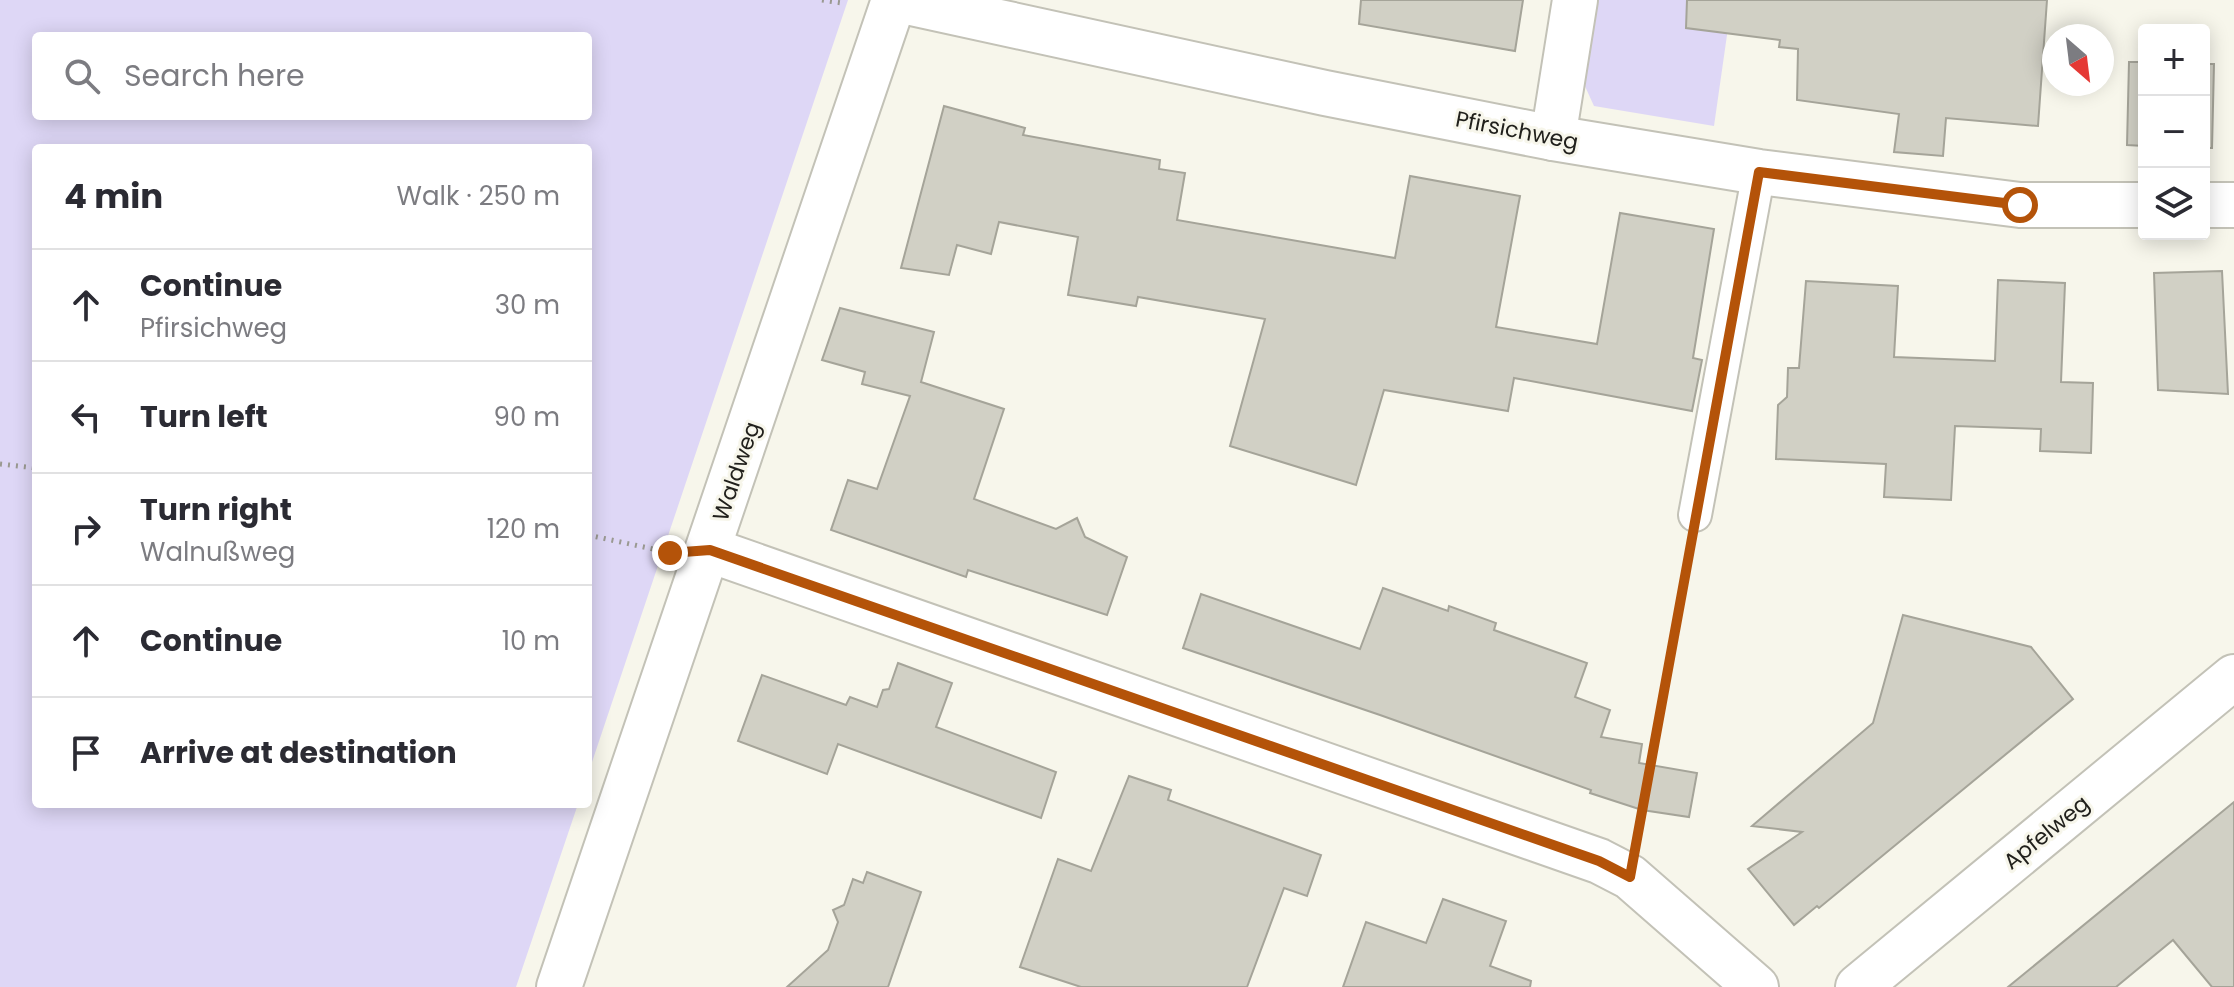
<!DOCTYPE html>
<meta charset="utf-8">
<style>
:root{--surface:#fff;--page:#f7f7f7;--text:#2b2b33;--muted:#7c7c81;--line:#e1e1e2}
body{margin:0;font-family:Poppins,sans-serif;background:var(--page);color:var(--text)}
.controls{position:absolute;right:24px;top:24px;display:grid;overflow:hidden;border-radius:8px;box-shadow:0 4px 20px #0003}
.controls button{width:72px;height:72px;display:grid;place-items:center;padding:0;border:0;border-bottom:2px solid var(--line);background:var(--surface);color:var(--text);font:40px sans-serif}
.compass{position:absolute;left:2042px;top:24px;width:72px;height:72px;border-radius:50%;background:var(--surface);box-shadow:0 4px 20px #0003;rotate:152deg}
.stop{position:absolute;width:24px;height:24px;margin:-18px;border:6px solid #b45309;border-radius:50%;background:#fff}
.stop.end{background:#b45309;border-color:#fff;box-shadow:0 2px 8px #0008}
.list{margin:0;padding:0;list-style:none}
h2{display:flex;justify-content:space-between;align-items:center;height:104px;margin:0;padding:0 32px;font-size:34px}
h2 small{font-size:26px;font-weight:400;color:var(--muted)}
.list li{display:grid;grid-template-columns:52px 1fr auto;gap:24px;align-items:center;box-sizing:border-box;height:112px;padding:0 32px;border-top:2px solid var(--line)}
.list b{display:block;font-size:30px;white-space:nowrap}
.list p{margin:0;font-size:26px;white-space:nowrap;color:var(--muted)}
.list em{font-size:26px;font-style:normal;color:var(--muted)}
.icon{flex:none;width:44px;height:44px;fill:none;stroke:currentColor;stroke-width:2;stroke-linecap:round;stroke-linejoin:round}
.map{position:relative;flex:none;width:2234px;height:987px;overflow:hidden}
.search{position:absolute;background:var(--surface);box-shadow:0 4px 20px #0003;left:32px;top:32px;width:560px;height:88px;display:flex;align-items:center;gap:20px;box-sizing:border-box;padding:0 28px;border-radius:8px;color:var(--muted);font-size:30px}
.panel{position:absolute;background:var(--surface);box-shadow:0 4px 20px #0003;left:32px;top:144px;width:560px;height:664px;border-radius:8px}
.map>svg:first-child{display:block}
.green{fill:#ded7f6;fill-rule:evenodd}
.building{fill:#d1d0c5;stroke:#a5a499;stroke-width:2}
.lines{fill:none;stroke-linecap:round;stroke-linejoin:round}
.lane-casing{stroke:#c3c2b7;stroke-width:36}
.street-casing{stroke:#c3c2b7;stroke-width:48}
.path{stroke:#9a9991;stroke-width:5;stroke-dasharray:2 6;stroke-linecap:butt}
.lane{stroke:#fff;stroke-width:32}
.street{stroke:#fff;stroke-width:44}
.route{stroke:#b45309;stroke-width:10}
.labels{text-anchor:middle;stroke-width:6;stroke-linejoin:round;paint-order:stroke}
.street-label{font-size:22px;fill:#21201c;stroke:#f7f6eb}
</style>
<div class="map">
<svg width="2234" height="987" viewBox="0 0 2234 987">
<rect width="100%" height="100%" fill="#f7f6eb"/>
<g class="green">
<path d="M0,0H848L588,774V148H36V804H578L516,987H0ZM36,36H588V116H36Z"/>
<path d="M1590,0H1732L1714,126L1594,106L1578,71Z"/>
</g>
<g class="building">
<path d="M1361,0H1523L1515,51L1359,24Z"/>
<path d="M1687,0H2047L2038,126L1946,118L1943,156L1894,152L1899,114L1797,100L1798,49L1779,47L1780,40L1686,28Z"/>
<path d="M2129,62H2144V146L2127,145Z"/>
<path d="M2204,64H2214L2212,148H2204Z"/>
<path d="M944,106L1025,128L1023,135L1160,160L1159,169L1185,173L1177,220L1395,258L1410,176L1520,196L1496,327L1597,344L1620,213L1714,229L1693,358L1702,360L1692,411L1514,378L1508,411L1384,390L1356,485L1230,446L1265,319L1138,297L1136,306L1068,295L1078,237L999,222L991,254L957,245L949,275L901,268Z"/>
<path d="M2222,271L2228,394L2158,390L2154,273Z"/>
<path d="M1998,280L2065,283L2061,382L2093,383L2091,453L2040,451L2041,429L1955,426L1951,500L1884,497L1886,464L1776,459L1778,405L1787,397L1788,368H1799L1806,281L1898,286L1894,357L1995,361Z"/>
<path d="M840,308L934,332L921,382L1004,409L974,499L1056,529L1077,518L1085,537L1127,557L1107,615L968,570L966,577L831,530L848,480L877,489L910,396L862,384L865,372L822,360Z"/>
<path d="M1383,588L1448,611L1449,606L1496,623L1494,630L1587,663L1575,697L1610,710L1601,737L1642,744L1639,763L1697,773L1689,817L1642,810L1590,793L1591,790L1380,715L1183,648L1201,594L1360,649Z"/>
<path d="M1903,615L2031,647L2073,699L1819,908L1817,906L1794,925L1748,869L1802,832L1752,826L1873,723Z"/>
<path d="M898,663L952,683L936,727L1056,772L1041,818L838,744L827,774L738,741L762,675L846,705L850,697L877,707L883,690L889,689Z"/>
<path d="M1129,776L1171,790L1168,800L1321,855L1307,896L1284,888L1247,987H1081L1020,967L1058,859L1091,871Z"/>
<path d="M2234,802V987H2212L2173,940L2116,987H2008Z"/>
<path d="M867,872L921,892L888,987H787L828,950L838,922L833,910L844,905L853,879L863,883Z"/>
<path d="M1443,899L1506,921L1490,966L1531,981L1530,987H1343L1366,922L1426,943Z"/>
</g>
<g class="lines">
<g class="lane-casing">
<path id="lane" d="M1695,515L1759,172"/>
</g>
<g class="street-casing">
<g id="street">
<path d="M898,0L1325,93L1553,138L1759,172L2020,205H2144"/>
<path d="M1553,138L1575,0"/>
<path d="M2204,205H2234"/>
<path d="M710,550L1599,861L1630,877L1756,987"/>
<path d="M559,987L894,0"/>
<path d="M1858,987L2234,677"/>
</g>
</g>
<g class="path">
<path d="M822,0L842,3"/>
<path d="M0,464L36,468"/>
<path d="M588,535L653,549"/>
<path d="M1640,825L1688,556"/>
</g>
<use href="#lane" class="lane"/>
<use href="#street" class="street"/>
</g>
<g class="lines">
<path class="route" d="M670,553L710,550L1599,861L1630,877L1759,172L2020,205"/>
</g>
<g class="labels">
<g class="street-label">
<text transform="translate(1517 130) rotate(11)" y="8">Pfirsichweg</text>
<text transform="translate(736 471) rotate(-71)" y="8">Waldweg</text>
<text transform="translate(2046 832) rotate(-39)" y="8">Apfelweg</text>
</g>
</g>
</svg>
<div class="controls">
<button>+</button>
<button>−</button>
<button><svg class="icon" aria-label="layers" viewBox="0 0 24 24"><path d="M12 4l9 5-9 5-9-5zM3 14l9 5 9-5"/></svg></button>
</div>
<svg class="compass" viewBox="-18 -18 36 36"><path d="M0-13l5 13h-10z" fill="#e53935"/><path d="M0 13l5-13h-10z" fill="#7c7c81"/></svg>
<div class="stop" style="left:2020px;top:205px"></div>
<div class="stop end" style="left:670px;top:553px"></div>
<div class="search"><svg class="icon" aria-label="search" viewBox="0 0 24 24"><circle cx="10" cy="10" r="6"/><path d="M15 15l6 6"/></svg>Search here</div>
<section class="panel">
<h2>4 min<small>Walk · 250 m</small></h2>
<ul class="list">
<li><svg class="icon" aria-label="ahead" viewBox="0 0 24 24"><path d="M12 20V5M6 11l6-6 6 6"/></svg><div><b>Continue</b><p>Pfirsichweg</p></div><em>30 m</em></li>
<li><svg class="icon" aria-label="left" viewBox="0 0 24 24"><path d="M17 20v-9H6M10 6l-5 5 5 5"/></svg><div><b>Turn left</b></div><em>90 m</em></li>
<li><svg class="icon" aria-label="right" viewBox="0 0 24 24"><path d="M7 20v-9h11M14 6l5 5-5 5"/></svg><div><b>Turn right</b><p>Walnußweg</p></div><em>120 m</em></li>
<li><svg class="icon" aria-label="ahead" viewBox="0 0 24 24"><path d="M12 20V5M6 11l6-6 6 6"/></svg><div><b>Continue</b></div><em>10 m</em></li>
<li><svg class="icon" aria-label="arrive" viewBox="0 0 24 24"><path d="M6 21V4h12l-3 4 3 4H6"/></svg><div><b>Arrive at destination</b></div></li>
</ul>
</section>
</div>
